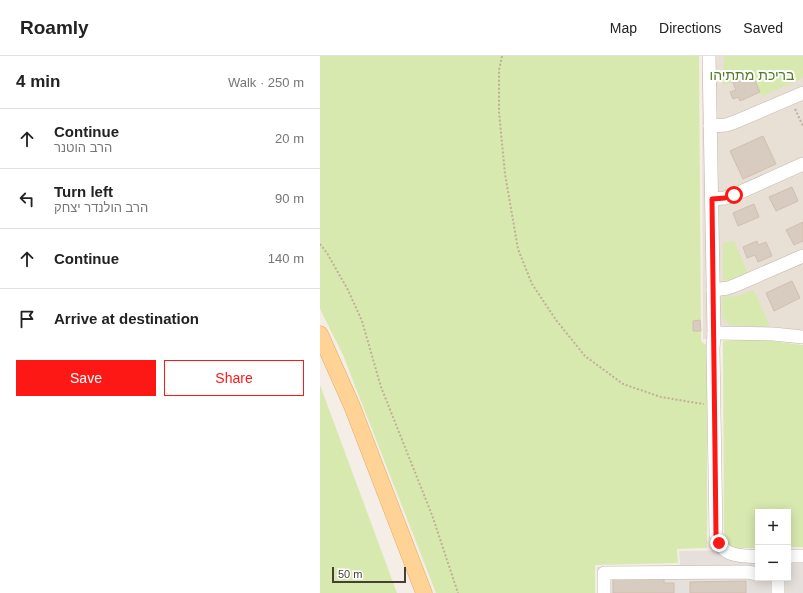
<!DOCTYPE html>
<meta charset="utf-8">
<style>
:root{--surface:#fff;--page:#f2f2f2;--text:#222;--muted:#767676;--line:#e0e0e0;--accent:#fd1815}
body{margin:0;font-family:Arial,Heebo,sans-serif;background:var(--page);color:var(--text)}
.controls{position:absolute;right:12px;bottom:12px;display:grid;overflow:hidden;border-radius:0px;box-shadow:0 2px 10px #0003}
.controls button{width:36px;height:36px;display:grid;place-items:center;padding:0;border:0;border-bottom:1px solid var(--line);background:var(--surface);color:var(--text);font:20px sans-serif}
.scale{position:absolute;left:12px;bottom:10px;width:74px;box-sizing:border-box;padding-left:4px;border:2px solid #473e36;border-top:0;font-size:11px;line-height:14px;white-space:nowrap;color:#473e36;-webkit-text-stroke:3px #fff;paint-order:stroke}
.stop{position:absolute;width:12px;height:12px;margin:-9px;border:3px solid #fd1815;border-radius:50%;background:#fff}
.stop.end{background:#fd1815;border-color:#fff;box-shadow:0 1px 4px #0008}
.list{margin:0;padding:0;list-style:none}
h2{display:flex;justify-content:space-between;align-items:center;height:52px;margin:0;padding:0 16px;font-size:17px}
h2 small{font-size:13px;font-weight:400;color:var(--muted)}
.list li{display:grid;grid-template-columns:26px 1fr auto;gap:12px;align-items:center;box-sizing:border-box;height:60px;padding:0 16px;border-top:1px solid var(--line)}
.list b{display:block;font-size:15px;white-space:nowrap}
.list p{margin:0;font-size:13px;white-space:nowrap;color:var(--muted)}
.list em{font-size:13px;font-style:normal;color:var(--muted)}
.actions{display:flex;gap:8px;padding:12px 16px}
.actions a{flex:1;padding:9px 0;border:1px solid var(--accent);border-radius:0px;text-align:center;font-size:14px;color:var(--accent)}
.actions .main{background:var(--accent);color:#fff}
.icon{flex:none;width:22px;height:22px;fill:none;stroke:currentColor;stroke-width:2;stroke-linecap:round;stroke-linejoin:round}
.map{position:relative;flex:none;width:483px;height:537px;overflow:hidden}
header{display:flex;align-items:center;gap:24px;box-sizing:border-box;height:56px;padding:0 20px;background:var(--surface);border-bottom:1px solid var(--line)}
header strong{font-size:19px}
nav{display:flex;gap:22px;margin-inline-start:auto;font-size:14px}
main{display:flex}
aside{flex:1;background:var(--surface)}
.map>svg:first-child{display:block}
.residential{fill:#e8dfd5}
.industrial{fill:#e6e0dc}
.green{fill:#d7e9af}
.building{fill:#d8cbbf;stroke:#d0bfaf}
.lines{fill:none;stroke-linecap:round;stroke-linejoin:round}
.minor-casing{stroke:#c2b7ac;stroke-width:14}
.major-casing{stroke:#e5ac63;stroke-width:17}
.path{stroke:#c1ae9a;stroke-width:2;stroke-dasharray:2 2;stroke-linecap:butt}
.minor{stroke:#fff;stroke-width:13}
.major{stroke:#ffd295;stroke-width:16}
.route{stroke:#fd1815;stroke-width:5}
.labels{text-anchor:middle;stroke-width:4;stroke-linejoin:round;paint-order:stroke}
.park-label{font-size:14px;fill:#527a28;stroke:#fff}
</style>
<header>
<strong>Roamly</strong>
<nav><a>Map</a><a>Directions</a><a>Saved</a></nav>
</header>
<main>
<aside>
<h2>4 min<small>Walk · 250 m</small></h2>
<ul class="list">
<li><svg class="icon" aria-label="ahead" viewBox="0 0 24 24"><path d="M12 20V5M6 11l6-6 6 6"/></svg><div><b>Continue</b><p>הרב הוטנר</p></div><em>20 m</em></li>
<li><svg class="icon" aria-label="left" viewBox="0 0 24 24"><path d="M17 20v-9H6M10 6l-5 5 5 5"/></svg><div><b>Turn left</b><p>הרב הולנדר יצחק</p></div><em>90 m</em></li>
<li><svg class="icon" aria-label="ahead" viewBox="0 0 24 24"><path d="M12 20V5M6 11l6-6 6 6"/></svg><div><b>Continue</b></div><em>140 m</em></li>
<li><svg class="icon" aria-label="arrive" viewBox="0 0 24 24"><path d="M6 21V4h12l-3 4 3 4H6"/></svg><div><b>Arrive at destination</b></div></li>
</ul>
<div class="actions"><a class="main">Save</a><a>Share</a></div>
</aside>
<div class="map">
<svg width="483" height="537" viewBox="0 0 483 537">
<rect width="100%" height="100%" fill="#f4eee7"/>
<path class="residential" d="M382,0H483V286L427,282L383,283Z"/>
<path class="industrial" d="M483,493V537H277V511L360,509L359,495L438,494V522H468V494Z"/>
<g class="green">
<path d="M0,0H379L381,285L387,290V492L357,493L358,507L275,509V537H116L23,299L0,253Z"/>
<path d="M404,0H483V22L442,40L440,36L420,45L418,41L413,43L410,36L416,33L412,25L410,28H403Z"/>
<path d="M414,185L428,218L411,224H403V187Z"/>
<path d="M434,234L450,271L409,269L403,261L402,241L419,240Z"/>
<path d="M427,284L452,285L483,289V491H468V456H438V492H411L406,484L404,476L403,285Z"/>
<path d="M0,329L77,537H0Z"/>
</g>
<g class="building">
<path d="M431,16L440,36L420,45L418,41L413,43L410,36L416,34L412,25Z"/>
<path d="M443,80L456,108L423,123L410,95Z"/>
<path d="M472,131L478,145L456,155L449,141Z"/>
<path d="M434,148L439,161L418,170L413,157Z"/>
<path d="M483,166V185L474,189L466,174Z"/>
<path d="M437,185L438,189L446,186L452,200L438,206L435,199L427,202L423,191Z"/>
<path d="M472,225L480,242L454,255L446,237Z"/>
<path d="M380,264L381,275H373V265Z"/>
<path d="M344,519V527H354V537H293V521Z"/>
<path d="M426,525V537H370V526Z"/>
</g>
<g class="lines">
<g class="minor-casing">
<g id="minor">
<path d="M389,0L394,277L393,293L396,479C403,502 418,499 438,501"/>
<path d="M390,70L406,69L415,66L483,37"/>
<path d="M392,143L405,142L414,139L483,108"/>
<path d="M393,234L408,232L416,229L483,200"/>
<path d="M394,277L453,278L483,281"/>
<path d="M468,501L471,500H483"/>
<path d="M284,537V517L427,516L438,518"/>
<path d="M458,537V522"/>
</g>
</g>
<g class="major-casing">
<path id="major" d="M0,278L32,350L104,537"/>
</g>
<g class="path">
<path d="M182,0L179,14V56L185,118L198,193L212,228L236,264L265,300L303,328L341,341L377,347L384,348"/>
<path d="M475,53L483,70"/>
<path d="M0,188L7,197L28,234L42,265L61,331L112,459L138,537"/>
</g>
<use href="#minor" class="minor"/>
<use href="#major" class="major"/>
</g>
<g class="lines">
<path class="route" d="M399,487L396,479L392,143L405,142L414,139"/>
</g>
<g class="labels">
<g class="park-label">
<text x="432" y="24">בריכת מתתיהו</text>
</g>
</g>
</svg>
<div class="controls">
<button>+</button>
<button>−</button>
</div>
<div class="scale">50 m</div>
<div class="stop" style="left:414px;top:139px"></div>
<div class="stop end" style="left:399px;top:487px"></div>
</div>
</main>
